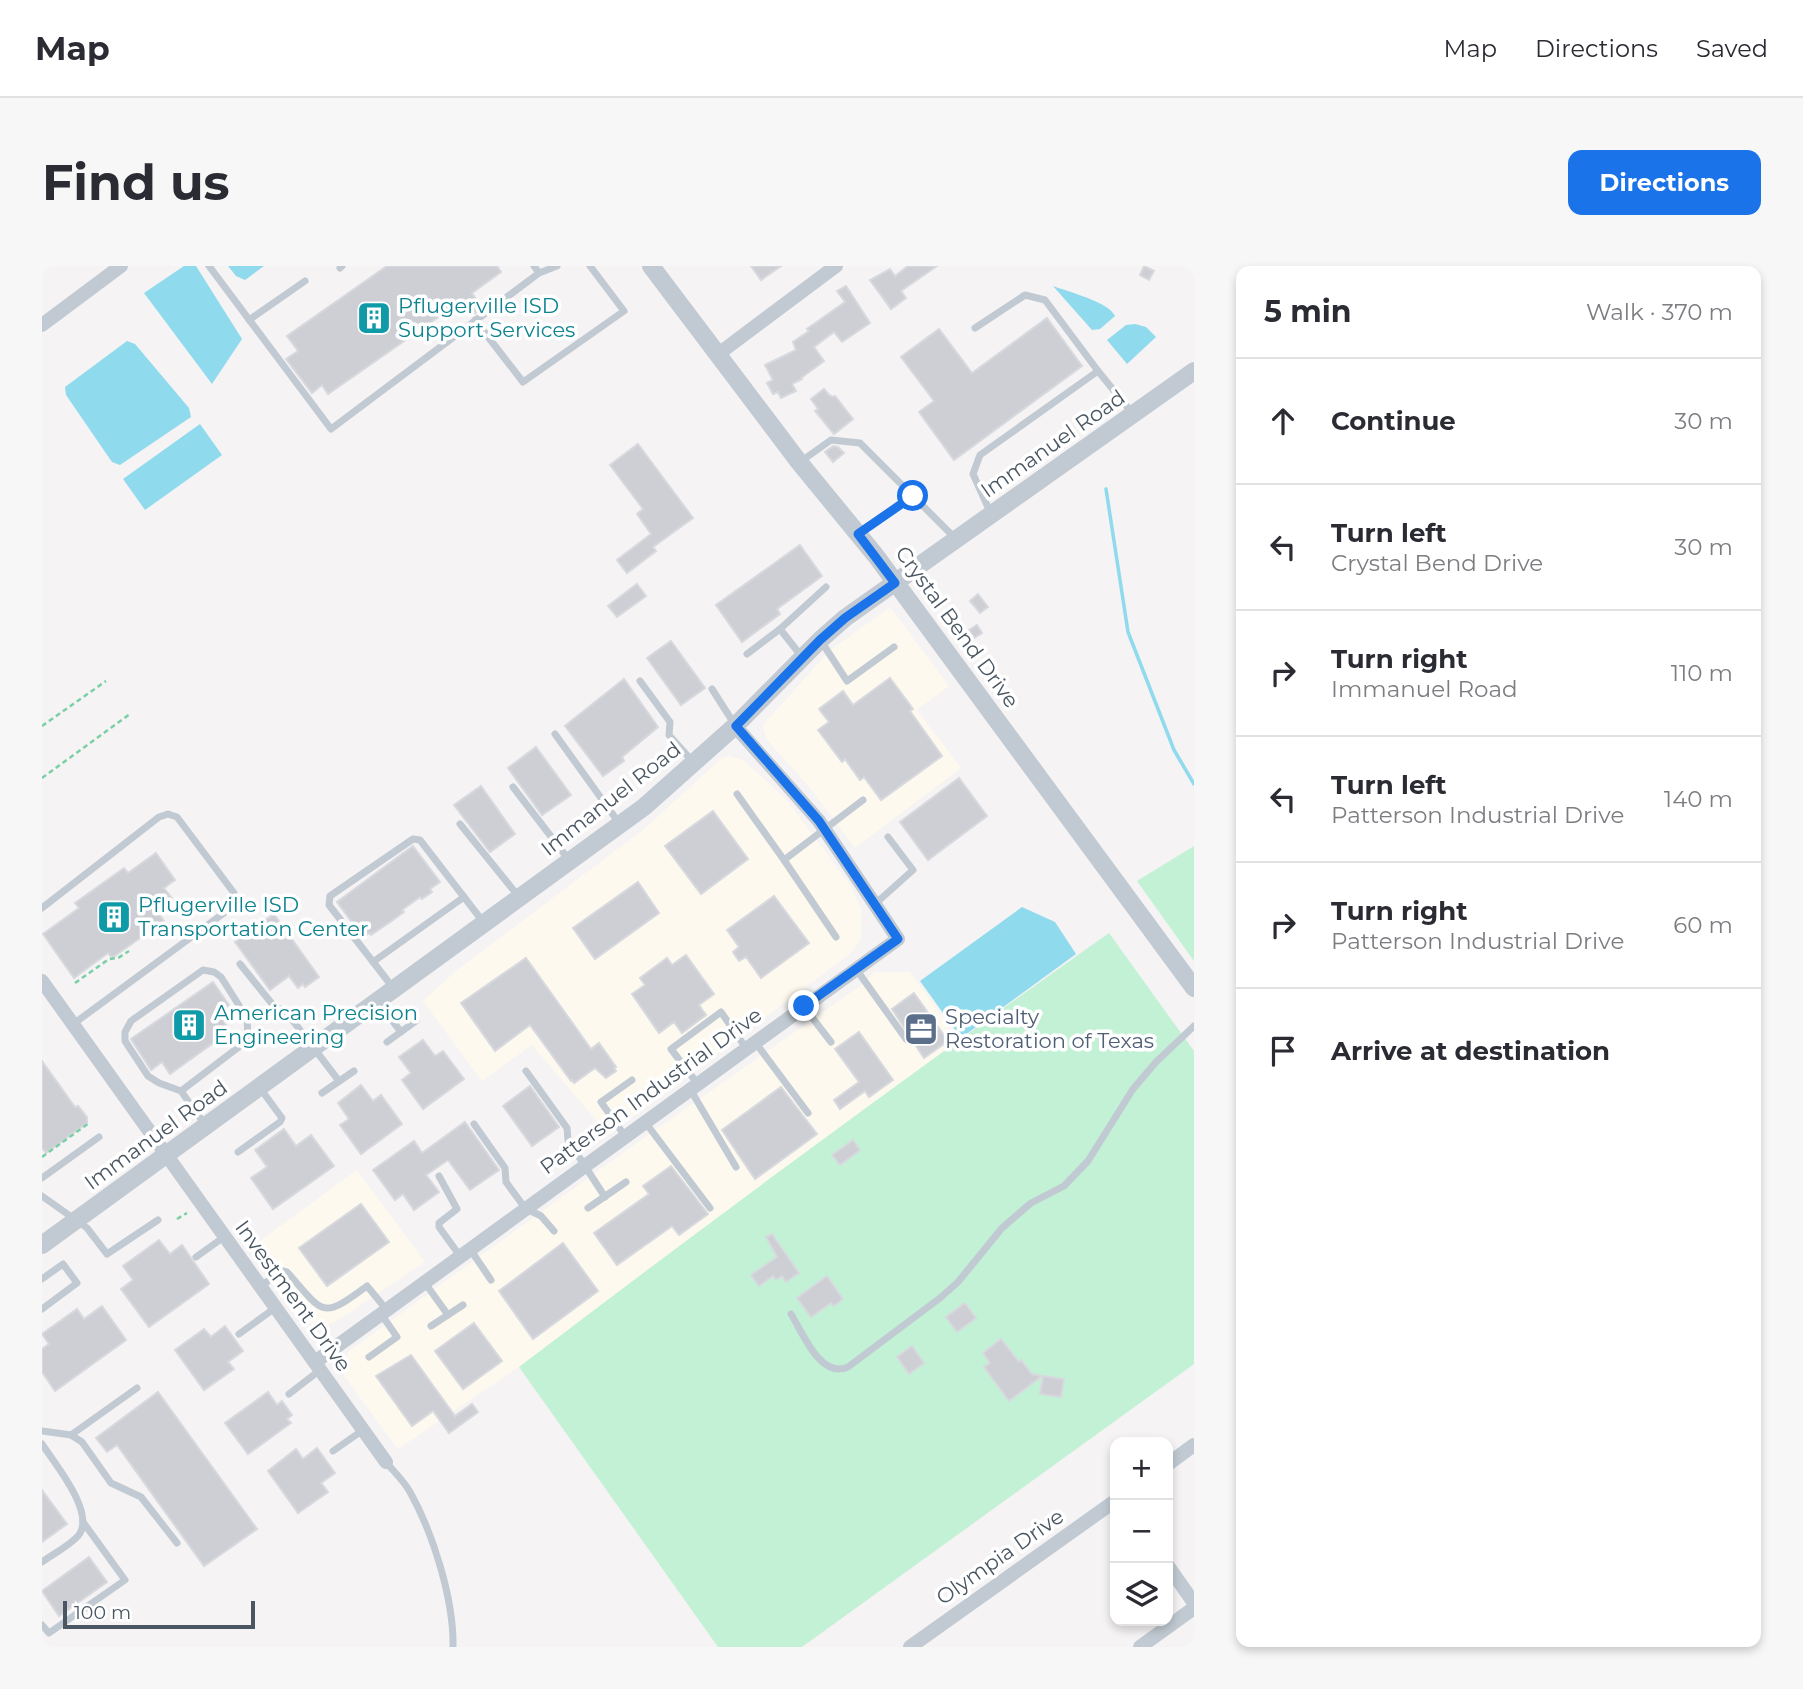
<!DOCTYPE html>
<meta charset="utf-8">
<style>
:root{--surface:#fff;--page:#f7f7f7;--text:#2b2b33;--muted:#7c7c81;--line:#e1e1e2;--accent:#1a73e8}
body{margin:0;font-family:Montserrat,sans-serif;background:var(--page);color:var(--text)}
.controls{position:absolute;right:21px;bottom:21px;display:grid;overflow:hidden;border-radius:14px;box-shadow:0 4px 10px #0003}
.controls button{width:63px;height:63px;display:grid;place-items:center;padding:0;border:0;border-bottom:2px solid var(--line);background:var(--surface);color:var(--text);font:35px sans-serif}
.scale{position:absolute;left:21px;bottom:18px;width:192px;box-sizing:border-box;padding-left:7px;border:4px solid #4a5661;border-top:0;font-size:19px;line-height:24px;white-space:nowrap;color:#4a5661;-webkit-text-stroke:5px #fff;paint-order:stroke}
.stop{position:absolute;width:21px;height:21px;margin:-16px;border:5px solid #1a73e8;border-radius:50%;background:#fff}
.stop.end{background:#1a73e8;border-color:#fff;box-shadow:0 2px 7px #0008}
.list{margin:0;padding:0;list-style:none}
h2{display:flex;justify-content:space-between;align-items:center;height:91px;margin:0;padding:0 28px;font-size:30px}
h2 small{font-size:23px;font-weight:400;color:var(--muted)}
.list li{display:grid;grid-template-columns:46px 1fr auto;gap:21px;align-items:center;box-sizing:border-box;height:126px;padding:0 28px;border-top:2px solid var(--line)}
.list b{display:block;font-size:26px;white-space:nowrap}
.list p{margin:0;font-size:23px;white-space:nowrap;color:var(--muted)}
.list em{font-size:23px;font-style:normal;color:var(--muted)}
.icon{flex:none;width:38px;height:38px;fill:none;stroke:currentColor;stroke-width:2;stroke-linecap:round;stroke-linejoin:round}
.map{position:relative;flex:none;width:1152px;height:1381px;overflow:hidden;border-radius:14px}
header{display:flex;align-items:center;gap:42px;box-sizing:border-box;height:98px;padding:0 35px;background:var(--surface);border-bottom:2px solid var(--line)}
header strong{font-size:33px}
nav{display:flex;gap:38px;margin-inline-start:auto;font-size:24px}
.intro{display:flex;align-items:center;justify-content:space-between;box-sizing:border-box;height:168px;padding:0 42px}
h1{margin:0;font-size:49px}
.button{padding:18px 32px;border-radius:14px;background:var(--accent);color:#fff;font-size:24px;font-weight:700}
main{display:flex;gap:42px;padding:0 42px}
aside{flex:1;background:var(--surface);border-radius:14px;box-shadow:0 4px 10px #0003}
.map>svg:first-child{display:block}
.commercial{fill:#fdf9ef}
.green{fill:#c3f1d5}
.water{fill:#90daee}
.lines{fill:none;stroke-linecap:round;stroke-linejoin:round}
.stream{stroke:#90daee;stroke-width:3.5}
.building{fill:#cdcfd5;stroke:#d7d9de;stroke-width:2}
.path{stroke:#7ad0a6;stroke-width:2.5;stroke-dasharray:5 3.5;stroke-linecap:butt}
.service{stroke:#c1cad2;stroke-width:7}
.minor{stroke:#c1cad2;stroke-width:14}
.tertiary{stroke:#c1cad2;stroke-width:18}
.route{stroke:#1a73e8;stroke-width:9}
.labels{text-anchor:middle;stroke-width:7;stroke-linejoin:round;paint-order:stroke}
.culture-label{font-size:21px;fill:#0d838f;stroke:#fff;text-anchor:start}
.street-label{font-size:21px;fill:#4a5661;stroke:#fff}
.service-label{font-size:21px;fill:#4e5e75;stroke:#fff;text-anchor:start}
</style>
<header>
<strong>Map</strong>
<nav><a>Map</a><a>Directions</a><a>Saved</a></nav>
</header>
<div class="intro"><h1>Find us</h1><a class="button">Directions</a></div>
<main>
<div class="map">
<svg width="1152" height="1381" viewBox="0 0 1152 1381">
<rect width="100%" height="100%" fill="#f5f3f3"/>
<g class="commercial">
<path d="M848,341L907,420L875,444L919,502L813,582L768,522L724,473L721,459L787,385Z"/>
<path d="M688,490L701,494L744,533L808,619L819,643V673L808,688L567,869L490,779L440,815L381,735L415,704L602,563L681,491Z"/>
<path d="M833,706H868L918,774L477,1101L356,1183L302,1110L303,1092L307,1085L575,891L818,720Z"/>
<path d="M315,904L383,996L295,1055L283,1061L268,1058L259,1050L212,979Z"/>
</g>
<g class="green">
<path d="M1152,580V695L1095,615Z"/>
<path d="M1067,667L1152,785V1098L760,1381H676L477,1101C671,953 868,808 1067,667Z"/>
</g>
<g class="water">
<path d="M142,0H154L200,73L170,118L102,27Z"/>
<path d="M186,0H222L203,14L194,10Z"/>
<path d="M1011,20C1027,26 1067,36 1073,50L1058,63L1050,64Z"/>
<path d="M1093,58L1104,61L1114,71L1085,98L1065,74L1084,59Z"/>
<path d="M85,75L93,78L147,142L149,151L78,199L70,196L24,129L23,121Z"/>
<path d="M158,158L180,189L103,244L81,213Z"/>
<path d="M980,641L1013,656L1034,688L919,772L878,715Z"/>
</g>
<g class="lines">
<path class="stream" d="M1064,223L1086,366L1132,484L1152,518"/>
</g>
<g class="building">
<path d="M345,0H455L459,6L430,27L440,42L432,48L421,34L286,128L280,119L270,127L244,93L256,85L245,70Z"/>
<path d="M709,0H739L719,14Z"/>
<path d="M866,0H895L859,25L864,32L849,43L828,14L848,3L853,10Z"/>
<path d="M1102,0L1112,5L1107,14L1098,9Z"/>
<path d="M804,20L828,57L800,76L792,66L772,81L782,95L759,112L760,113L750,118L754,125L739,132L736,126L731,128L725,117L731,114L723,99L754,84L751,76L767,65L765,63L803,36L795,25Z"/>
<path d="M1005,52L1040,100L912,194L877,146L892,135L859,91L897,63L930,107Z"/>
<path d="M782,123L787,129L791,131L793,130L811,153L792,168L773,145L776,143L769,133Z"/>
<path d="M596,178L651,252L611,281L614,285L585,307L575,294L609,268L595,248L601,243L568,199Z"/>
<path d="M791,180L796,181L802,187L791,196L783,186Z"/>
<path d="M758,279L780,310L735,343L738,348L700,376L674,339Z"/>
<path d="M595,318L604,330L575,351L566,340Z"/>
<path d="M936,328L946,341L938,347L928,335Z"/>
<path d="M935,359L940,367L932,372L927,364Z"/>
<path d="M629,375L663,422L639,439L605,392Z"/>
<path d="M848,412L871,443L868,445L900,490L839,534L822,511L818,514L803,493L800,496L776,464L787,456L777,443L801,425L811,439Z"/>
<path d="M582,413L616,461L580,491L582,495L561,510L523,460Z"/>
<path d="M494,481L529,529L500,549L466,502Z"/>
<path d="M917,512L945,550L886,594L858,556Z"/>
<path d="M439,520L473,568L448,586L412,539Z"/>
<path d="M671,545L706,593L659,628L623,580Z"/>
<path d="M371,580L398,616L388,623L390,626L380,633L378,631L360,644L362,646L351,654L329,669L328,667L321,671L295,636Z"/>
<path d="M114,587L133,614L122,622L132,635L116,646L122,655L70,692L66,687L32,712L1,668L37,642L33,637L82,602L86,607Z"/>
<path d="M596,616L617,647L553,693L531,662Z"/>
<path d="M732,630L767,677L719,712L704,691L697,695L691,686L697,681L685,664Z"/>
<path d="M232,648L277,711L263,721L261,718L256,722L247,710L228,724L193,676Z"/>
<path d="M644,689L672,728L657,739L664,749L640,767L632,756L617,767L590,728L603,719L598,712L625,692L630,699Z"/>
<path d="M484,692L549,783L557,777L574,801L572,802L574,805L564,812L553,802L532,817L530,814L529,815L488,759L453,785L419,737Z"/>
<path d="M171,716L191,745L180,753L188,765L128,808L120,796L109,804L89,773Z"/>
<path d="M872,727L906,775L882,792L850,743Z"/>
<path d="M817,766L851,814L827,831L823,825L798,843L792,834L817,816L793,783Z"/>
<path d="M381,774L393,790L401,785L422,813L381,843L360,814L369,807L357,791Z"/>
<path d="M0,795L33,841L36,840L45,851V857L4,887L0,882Z"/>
<path d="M319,819L331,835L339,829L360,858L319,888L298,859L307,853L296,837Z"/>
<path d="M488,820L517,861L490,880L461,840Z"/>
<path d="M739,821L775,868L713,913L680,864Z"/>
<path d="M423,856L457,904L428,924L406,894L384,909L397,926L372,944L361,928L353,934L331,904L372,875L380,887Z"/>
<path d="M242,863L254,880L269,869L292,900L231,943L209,912L225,901L213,884Z"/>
<path d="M811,874L818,884L798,899L790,889Z"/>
<path d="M629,900L666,948L637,969L630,960L575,999L552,967L607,928L601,920Z"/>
<path d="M319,938L347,976L285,1020L257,982Z"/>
<path d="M730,968L757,1007L744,1016L740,1010L734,1014L731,1010L717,1020L709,1009L735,991L724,971Z"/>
<path d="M117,974L128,988L140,979L167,1018L107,1061L79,1023L91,1014L81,1000Z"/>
<path d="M521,977L556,1025L491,1073L457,1025Z"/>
<path d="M785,1010L801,1033L792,1040L789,1037L769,1051L755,1032Z"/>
<path d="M923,1037L934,1052L915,1066L904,1051Z"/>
<path d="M60,1040L84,1074L13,1125L0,1106V1083L7,1078L0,1068L35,1043L42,1053Z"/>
<path d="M432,1057L460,1095L421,1123L393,1085Z"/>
<path d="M183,1060L201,1085L186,1096L192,1103L162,1124L133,1084L162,1063L169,1071Z"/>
<path d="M959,1073L977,1096L979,1094L990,1108L1000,1110L967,1135L942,1101L948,1097L941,1087Z"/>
<path d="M870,1080L882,1097L867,1108L855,1091Z"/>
<path d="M369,1089L413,1150L430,1138L436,1146L407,1167L391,1145L370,1160L334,1110Z"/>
<path d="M1001,1110L1022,1113L1019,1131L998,1128Z"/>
<path d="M116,1126L215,1263L162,1300L75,1179L65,1186L54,1172Z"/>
<path d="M226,1126L235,1139L240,1135L250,1149L245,1153L249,1157L206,1188L183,1157Z"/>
<path d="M275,1182L293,1207L279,1217L286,1226L256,1247L226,1205L254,1183L261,1193Z"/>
<path d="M0,1224L25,1258L0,1276Z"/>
<path d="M47,1291L65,1316L17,1350L0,1325Z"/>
</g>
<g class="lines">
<g class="path">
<path d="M0,460L64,415"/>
<path d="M0,512L88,448"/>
<path d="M33,717L67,693L76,692L87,685"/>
<path d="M0,891L47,857"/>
<path d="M135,953L145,947"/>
</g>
<g class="service">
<path d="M167,0L289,163L497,7L492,0"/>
<path d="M298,2L300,0"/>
<path d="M497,7L515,0"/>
<path d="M207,54L263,15"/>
<path d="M433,54L481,116L582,45L548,0"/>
<path d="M933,62L983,29L1003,34L1056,105"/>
<path d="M758,196L789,174L818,177L913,272"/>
<path d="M949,248L931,208L938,189L1056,105L1091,148"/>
<path d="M816,267L871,230"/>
<path d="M779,375L805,415L852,381"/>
<path d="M705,388L738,363"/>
<path d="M760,391L738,363L784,321"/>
<path d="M598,415L628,456L627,469L652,497"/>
<path d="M670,423L693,459"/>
<path d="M513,468L577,557"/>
<path d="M471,521L527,594"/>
<path d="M695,528L742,594L821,534"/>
<path d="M418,558L477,631"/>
<path d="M742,594L794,671"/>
<path d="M833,638L871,604L846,571"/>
<path d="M0,642L117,551L126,548L135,551L192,627V636L186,644L30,759"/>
<path d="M331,696L422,631"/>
<path d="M198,698L231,739L245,747L297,815"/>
<path d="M814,703L864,773"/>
<path d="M352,723L287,639L288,630L371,573L378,574L442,657"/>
<path d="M336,736L359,766"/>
<path d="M762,741L789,776"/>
<path d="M345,776L374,755"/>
<path d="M713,776L766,847"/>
<path d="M484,805L525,862L526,874L563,931"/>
<path d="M655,817L629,783L679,746L704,782"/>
<path d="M648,823L694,901"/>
<path d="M139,825L206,774L205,752L179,711L172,706L161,704L89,755L83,766V775L106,810L117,817L139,825L164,860"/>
<path d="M280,827L312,805"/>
<path d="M603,856L668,942"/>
<path d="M432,858L463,902L464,916L483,942L499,950L512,965"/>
<path d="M583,870L559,836L590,814"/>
<path d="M196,886L238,856L240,852L218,822"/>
<path d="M397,910L415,943L397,957V961L418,990"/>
<path d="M0,912L57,871"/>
<path d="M0,930L45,962L65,988L116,954"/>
<path d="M546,942L584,916"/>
<path d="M428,983L449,1014"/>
<path d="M154,991L182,971"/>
<path d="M0,1013L21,998L35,1017L0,1043"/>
<path d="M383,1017L406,1049"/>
<path d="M217,1021L241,1005L245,1006C282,1047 278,1055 325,1020L344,1043"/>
<path d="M749,1048C761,1067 778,1113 806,1101L898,1032L916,1016L960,962L989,937L1022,920L1046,895L1091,823L1114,796L1152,760"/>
<path d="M389,1060L421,1039"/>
<path d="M197,1068L233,1042"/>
<path d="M327,1091L355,1071L339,1048"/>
<path d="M247,1128L278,1104"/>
<path d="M0,1165L29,1169L95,1122"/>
<path d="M29,1169L40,1176L69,1217L99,1231L135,1277"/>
<path d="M0,1178C13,1198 55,1248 36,1270C27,1280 11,1288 0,1296"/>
<path d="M291,1185L321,1164"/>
<path d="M344,1196C352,1206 362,1215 368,1226C391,1267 412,1334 411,1381"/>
<path d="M0,1359L7,1367L83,1314L41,1256"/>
</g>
<g class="minor">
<path d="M0,59L79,0"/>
<path d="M675,89L794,0"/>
<path d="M0,715L344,1196"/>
<path d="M273,1096L856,673L777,555L693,460"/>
<path d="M1126,1198L1152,1179"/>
<path d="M1126,1300L1152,1337"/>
<path d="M868,1381L1073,1235"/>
<path d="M1098,1381L1152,1342"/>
</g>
<g class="tertiary">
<path d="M609,0L757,196L834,290L1152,722"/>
<path d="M0,979L602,541L693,460L778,374L803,352L1152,105"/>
</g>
</g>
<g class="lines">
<path class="route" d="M762,740L856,673L777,555L694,460L778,374L803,352L853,317L816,268L871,230"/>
</g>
<defs>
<g id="building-square" transform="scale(1.75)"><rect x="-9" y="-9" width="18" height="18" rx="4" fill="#0f9aa8" stroke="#fff"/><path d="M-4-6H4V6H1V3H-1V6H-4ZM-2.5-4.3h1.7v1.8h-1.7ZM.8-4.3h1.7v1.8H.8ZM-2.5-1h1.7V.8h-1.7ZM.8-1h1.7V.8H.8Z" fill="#fff"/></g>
<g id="office-square" transform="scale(1.75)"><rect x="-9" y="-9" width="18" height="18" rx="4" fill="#5c6f8a" stroke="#fff"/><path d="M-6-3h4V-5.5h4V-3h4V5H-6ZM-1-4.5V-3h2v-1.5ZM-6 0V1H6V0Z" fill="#fff"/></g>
</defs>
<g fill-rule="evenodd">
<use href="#building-square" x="332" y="52"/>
<use href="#building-square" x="72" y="651"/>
<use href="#building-square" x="147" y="759"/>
<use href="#office-square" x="879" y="763"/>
</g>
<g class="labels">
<g class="culture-label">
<text x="356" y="47">Pflugerville ISD<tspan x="356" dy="24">Support Services</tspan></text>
<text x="96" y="646">Pflugerville ISD<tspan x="96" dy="24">Transportation Center</tspan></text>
<text x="172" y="754">American Precision<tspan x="172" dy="24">Engineering</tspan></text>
</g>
<g class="street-label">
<text transform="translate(1011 178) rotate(-35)" y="7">Immanuel Road</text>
<text transform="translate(915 361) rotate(54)" y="7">Crystal Bend Drive</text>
<text transform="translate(569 533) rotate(-38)" y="7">Immanuel Road</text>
<text transform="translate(609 825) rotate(-36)" y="7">Patterson Industrial Drive</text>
<text transform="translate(114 869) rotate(-36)" y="7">Immanuel Road</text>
<text transform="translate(251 1030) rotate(54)" y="7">Investment Drive</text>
<text transform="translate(958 1291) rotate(-35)" y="7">Olympia Drive</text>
</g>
<g class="service-label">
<text x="903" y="758">Specialty<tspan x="903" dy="24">Restoration of Texas</tspan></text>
</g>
</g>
</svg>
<div class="controls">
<button>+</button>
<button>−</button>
<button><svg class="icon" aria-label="layers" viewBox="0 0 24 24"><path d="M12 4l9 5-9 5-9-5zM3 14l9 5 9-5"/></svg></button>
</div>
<div class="scale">100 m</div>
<div class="stop" style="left:871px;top:230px"></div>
<div class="stop end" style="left:762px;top:740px"></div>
</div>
<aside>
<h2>5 min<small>Walk · 370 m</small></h2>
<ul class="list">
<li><svg class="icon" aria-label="ahead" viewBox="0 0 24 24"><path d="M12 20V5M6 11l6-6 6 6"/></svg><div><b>Continue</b></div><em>30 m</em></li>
<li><svg class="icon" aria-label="left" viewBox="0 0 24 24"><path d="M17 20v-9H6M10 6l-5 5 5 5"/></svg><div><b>Turn left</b><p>Crystal Bend Drive</p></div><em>30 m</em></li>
<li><svg class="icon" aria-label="right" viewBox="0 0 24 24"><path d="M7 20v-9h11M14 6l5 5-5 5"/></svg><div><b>Turn right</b><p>Immanuel Road</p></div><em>110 m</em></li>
<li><svg class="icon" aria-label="left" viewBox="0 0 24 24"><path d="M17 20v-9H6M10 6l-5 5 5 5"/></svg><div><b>Turn left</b><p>Patterson Industrial Drive</p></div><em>140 m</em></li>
<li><svg class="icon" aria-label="right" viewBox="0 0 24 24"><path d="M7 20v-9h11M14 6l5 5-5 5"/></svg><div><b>Turn right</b><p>Patterson Industrial Drive</p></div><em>60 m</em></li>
<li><svg class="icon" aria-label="arrive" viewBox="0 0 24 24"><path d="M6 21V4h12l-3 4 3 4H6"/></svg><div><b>Arrive at destination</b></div></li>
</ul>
</aside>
</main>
